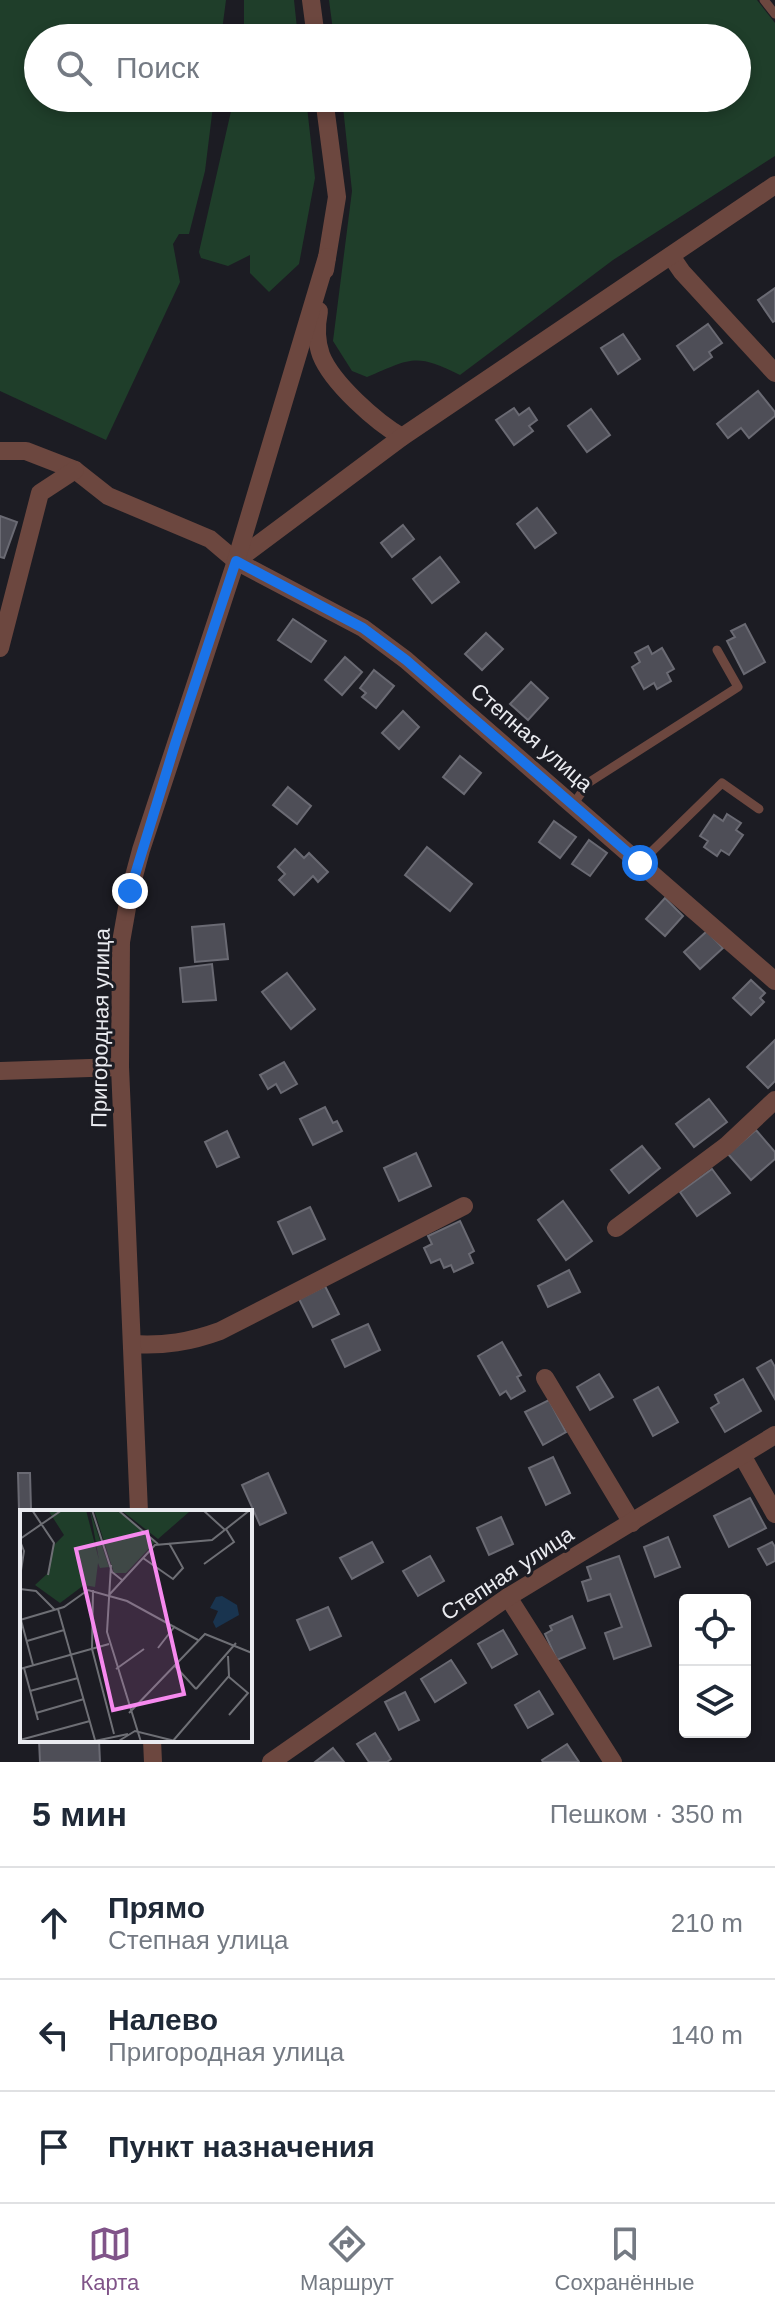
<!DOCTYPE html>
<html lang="ru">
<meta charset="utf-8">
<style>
:root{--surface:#fff;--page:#f6f6f7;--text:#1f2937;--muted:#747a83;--line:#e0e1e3;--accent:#805489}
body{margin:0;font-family:Helvetica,sans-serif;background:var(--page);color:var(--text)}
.controls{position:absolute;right:24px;bottom:24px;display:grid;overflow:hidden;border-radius:8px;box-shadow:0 4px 12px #0003}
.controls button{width:72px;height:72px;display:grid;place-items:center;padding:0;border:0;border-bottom:2px solid var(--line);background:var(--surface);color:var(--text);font:40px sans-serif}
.stop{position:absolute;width:24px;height:24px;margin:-18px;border:6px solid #1a73e8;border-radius:50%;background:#fff}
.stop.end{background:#1a73e8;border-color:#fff;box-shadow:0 2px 8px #0008}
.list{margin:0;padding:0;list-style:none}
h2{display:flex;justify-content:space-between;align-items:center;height:104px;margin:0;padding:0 32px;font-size:34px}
h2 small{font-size:26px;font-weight:400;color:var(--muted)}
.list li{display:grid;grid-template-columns:52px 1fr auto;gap:24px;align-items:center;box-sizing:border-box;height:112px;padding:0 32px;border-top:2px solid var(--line)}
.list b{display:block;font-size:30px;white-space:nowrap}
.list p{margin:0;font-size:26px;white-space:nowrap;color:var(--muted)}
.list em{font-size:26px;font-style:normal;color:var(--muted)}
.icon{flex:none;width:44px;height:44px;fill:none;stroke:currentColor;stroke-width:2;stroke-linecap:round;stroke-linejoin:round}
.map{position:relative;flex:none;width:775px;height:1762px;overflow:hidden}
.search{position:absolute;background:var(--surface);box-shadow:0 4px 12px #0003;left:24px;right:24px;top:24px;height:88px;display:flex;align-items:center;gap:20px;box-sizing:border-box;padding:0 28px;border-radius:44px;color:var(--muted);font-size:30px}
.sheet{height:440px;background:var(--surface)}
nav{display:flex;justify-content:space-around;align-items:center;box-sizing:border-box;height:112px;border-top:2px solid var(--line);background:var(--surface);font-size:22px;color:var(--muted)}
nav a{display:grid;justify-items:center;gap:4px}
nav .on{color:var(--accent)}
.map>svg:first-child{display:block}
.green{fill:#1f3e2a}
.building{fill:#4e4e57;stroke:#6a6a73;stroke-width:2}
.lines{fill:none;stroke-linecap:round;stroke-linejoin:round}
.lane{stroke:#6c473f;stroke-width:9}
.street{stroke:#6c473f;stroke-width:18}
.route{stroke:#1a73e8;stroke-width:10}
.labels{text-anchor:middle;stroke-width:6;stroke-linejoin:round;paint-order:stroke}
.street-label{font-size:22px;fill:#eaebf0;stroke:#1c1c23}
.inset-road{fill:none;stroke:#6e6f75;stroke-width:2}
.view{fill:#f689ee;fill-opacity:0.15;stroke:#f689ee;stroke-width:4}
.inset-edge{fill:none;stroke:#eaebf0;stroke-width:4}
</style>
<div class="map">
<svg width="775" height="1762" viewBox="0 0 775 1762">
<rect width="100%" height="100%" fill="#1c1c23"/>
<g class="green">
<path d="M0,0H226L221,38H38V98H214L205,171L189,234H179L173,244L180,282L106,440L0,391Z"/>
<path d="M244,0H294L298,38H244Z"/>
<path d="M329,0H757L775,23V156L613,260L460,375C415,352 410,359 367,377L352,371L333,341L352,191L342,98H737V38H334Z"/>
<path d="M234,98H306L315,178L299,264L269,292L250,273V255L228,266L201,258L199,252Z"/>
</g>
<g class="building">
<path d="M775,288V321L773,322L758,300Z"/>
<path d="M708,324L722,343L709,352L712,357L694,370L677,346Z"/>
<path d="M623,334L640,359L618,374L601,348Z"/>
<path d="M758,391L775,412V416L749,438L741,428L728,438L717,424Z"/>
<path d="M514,408L519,415L529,408L537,420L529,426L533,431L514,445L496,420Z"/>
<path d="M591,409L610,435L587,452L568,426Z"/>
<path d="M537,508L556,533L535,548L517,524Z"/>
<path d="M0,516L17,522L4,558L0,557Z"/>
<path d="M403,525L414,539L392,557L381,543Z"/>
<path d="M440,557L459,582L432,603L413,579Z"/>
<path d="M293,619L326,641L311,662L278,640Z"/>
<path d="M745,624L765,662L744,674L727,641L735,637L731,631Z"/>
<path d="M486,633L503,649L482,670L465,654Z"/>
<path d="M648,646L652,654L662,648L674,669L667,673L671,681L657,689L654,683L644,689L632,667L640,662L635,653Z"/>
<path d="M345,657L362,672L342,695L325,680Z"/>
<path d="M374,670L394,686L376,708L362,697L366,693L360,688Z"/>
<path d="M531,682L548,698L528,720L510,704Z"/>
<path d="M403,711L419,727L399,749L382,733Z"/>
<path d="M460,756L481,773L464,794L443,777Z"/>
<path d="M288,787L311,806L297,824L273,805Z"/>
<path d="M727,814L741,823L736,830L743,835L729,855L721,850L717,856L704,847L708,841L700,836L714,815L723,821Z"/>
<path d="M554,821L576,837L560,858L539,842Z"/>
<path d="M589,840L607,853L590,876L572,864Z"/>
<path d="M427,847L472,884L450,911L405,875Z"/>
<path d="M295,849L304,858L309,853L328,872L318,882L313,876L294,895L279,880L285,874L278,867Z"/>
<path d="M665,898L683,916L665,936L646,919Z"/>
<path d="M224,924L228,959L195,962L192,927Z"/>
<path d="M707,931L723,948L700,969L684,952Z"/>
<path d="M212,964L216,1000L183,1002L180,968Z"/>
<path d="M287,973L315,1009L291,1029L262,992Z"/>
<path d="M751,980L765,993L760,998L764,1002L751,1015L733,998Z"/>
<path d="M775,1040V1081L768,1088L747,1067Z"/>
<path d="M284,1062L297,1084L281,1093L276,1084L268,1089L260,1075Z"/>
<path d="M709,1099L727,1122L694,1147L676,1124Z"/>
<path d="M325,1107L333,1123L337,1121L342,1131L313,1145L300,1119Z"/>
<path d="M756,1130L775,1152V1159L751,1180L728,1154Z"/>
<path d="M227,1131L239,1157L217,1167L205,1142Z"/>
<path d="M642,1146L660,1168L629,1193L611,1170Z"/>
<path d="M416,1153L431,1186L399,1201L384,1168Z"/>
<path d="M712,1169L730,1193L697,1216L680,1192Z"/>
<path d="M563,1201L592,1241L566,1260L538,1220Z"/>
<path d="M310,1207L325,1239L293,1254L278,1222Z"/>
<path d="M460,1221L474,1251L469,1254L473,1263L454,1272L451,1265L444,1268L440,1259L431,1263L424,1248L432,1244L428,1236Z"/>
<path d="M569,1270L580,1292L548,1307L538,1286Z"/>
<path d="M325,1286L339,1314L313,1327L299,1299Z"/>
<path d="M368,1324L380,1350L345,1367L332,1340Z"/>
<path d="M502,1342L521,1375L517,1377L525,1391L511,1399L506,1391L500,1395L478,1356Z"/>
<path d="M771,1360L775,1367V1399L757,1368Z"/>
<path d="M599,1374L613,1397L590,1410L577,1387Z"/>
<path d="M743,1379L761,1411L725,1432L711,1408L719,1403L715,1395Z"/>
<path d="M658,1387L678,1422L653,1436L634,1400Z"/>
<path d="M549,1400L566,1432L543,1445L525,1412Z"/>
<path d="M553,1457L570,1493L546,1505L529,1468Z"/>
<path d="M18,1473H30L31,1509H19Z"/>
<path d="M268,1473L286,1513L260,1525L242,1485Z"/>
<path d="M750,1498L766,1528L729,1547L714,1516Z"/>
<path d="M501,1517L513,1544L489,1555L477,1528Z"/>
<path d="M668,1537L680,1567L655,1577L644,1547Z"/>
<path d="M372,1542L383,1562L352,1579L340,1558Z"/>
<path d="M772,1542L775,1547V1561L767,1565L758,1549Z"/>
<path d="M430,1556L444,1581L418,1596L403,1571Z"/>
<path d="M619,1556L651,1646L614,1659L605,1633L622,1627L610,1594L588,1601L582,1582L591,1579L587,1567Z"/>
<path d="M328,1607L341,1636L310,1650L297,1620Z"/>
<path d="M572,1616L585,1648L557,1660L545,1634L552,1630L550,1626Z"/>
<path d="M503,1630L517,1654L492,1668L478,1644Z"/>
<path d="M451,1660L466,1683L435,1702L421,1679Z"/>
<path d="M539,1691L553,1714L528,1728L515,1705Z"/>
<path d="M405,1692L419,1720L399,1730L385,1702Z"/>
<path d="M375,1733L391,1759L387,1762H369L357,1744Z"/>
<path d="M39,1740H99L100,1762H40Z"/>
<path d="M567,1744L579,1762H543L542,1760Z"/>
<path d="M333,1748L344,1762H315Z"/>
</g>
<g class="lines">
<g class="lane">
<path d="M764,0L775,14"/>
<path d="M573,805L588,783L738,687L717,650"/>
<path d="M640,863L722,783L759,809"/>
</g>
<g class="street">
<path d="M311,0L316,38"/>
<path d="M324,98L337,197L325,270"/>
<path d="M671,256L682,272L775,373"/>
<path d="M319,311C316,326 316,341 321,355C332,383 376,422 402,437"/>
<path d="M0,451H26L75,470L108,496L210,539L236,561L363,628L406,660L775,981"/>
<path d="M236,561L402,437L775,185"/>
<path d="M0,648L40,493L75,470"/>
<path d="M0,1071L120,1067"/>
<path d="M616,1228L726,1146L775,1100"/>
<path d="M132,1344C164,1346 190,1342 220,1331L464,1206"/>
<path d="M545,1378L632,1523"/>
<path d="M743,1457L775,1514"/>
<path d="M139,1512L120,1067L121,942L130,891L141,850L236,561L327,257"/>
<path d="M508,1597L613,1762"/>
<path d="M152,1740L153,1762"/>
<path d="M271,1762L508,1597L775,1435"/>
</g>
</g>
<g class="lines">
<path class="route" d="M130,891L176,741L236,561L363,628L406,660L640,863"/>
</g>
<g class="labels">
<g class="street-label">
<text transform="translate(532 737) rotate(41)" y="8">Степная улица</text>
<text transform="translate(100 1028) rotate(-89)" y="8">Пригородная улица</text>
<text transform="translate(507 1573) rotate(-33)" y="8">Степная улица</text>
</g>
</g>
<g transform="translate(20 1510)">
<rect width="232" height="232" fill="#1c1c23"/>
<path d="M28,0H66L79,50L70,0L89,57L80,58L78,53L75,77L64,75L40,93L15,75L28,63L34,35L44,25ZM74,0H97L136,31L106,63H94ZM101,0H168L169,2L138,29Z" fill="#1f3e2a"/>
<path d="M202,86L217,95L219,105L196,118L193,112L198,101L190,98L196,87Z" fill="#19344f"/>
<path class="inset-road" d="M12,0L34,33L28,65M72,0L92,62L102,70M98,0L138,34M183,0L205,20M0,29L42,0M0,31L4,41L0,67M123,48L153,69L163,58L149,33M184,54L214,32L206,19M91,55L87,122L121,232M0,79L16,81L35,100M73,80L72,139L94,224M89,85L135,35L192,30L230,0M38,99L75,230M0,110L44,97L68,80L107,91L178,130M1,110L13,155M7,131L44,120M138,138L155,116M155,156L176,179M4,158L18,210M0,159L89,134M96,159L124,139M209,167L228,183L209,205M176,179L216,133M10,181L58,168M16,203L64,189M109,203L185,124L232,143M0,230L70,211M70,232L108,224M97,232L115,221L159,232M152,232L209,166L208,146"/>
<path class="view" d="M127,22L164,184L93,200L56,39Z"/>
<rect width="232" height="232" class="inset-edge"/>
</g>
</svg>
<div class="controls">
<button><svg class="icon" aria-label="locate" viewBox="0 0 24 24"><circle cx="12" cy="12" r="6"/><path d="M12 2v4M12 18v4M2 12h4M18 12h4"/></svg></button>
<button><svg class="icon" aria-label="layers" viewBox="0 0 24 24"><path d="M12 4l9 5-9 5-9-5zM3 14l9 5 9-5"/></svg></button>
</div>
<div class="stop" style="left:640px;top:863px"></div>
<div class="stop end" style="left:130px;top:891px"></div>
<div class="search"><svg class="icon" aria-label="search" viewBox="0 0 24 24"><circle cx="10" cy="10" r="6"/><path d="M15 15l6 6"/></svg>Поиск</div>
</div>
<section class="sheet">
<h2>5 мин<small>Пешком · 350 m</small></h2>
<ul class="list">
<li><svg class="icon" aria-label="ahead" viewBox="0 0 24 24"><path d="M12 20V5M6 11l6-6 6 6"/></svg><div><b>Прямо</b><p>Степная улица</p></div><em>210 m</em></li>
<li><svg class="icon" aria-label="left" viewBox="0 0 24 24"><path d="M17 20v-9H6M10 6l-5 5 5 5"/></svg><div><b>Налево</b><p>Пригородная улица</p></div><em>140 m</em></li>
<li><svg class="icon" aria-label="arrive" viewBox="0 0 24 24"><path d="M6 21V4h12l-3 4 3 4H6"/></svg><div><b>Пункт назначения</b></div></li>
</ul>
</section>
<nav>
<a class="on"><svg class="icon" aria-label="map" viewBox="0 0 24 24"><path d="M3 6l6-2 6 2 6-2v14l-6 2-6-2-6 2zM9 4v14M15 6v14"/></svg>Карта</a>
<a><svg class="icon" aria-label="directions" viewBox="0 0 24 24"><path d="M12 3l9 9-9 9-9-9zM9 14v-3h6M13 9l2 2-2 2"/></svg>Маршрут</a>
<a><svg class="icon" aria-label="saved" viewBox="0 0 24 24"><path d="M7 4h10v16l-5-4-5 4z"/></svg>Сохранённые</a>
</nav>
